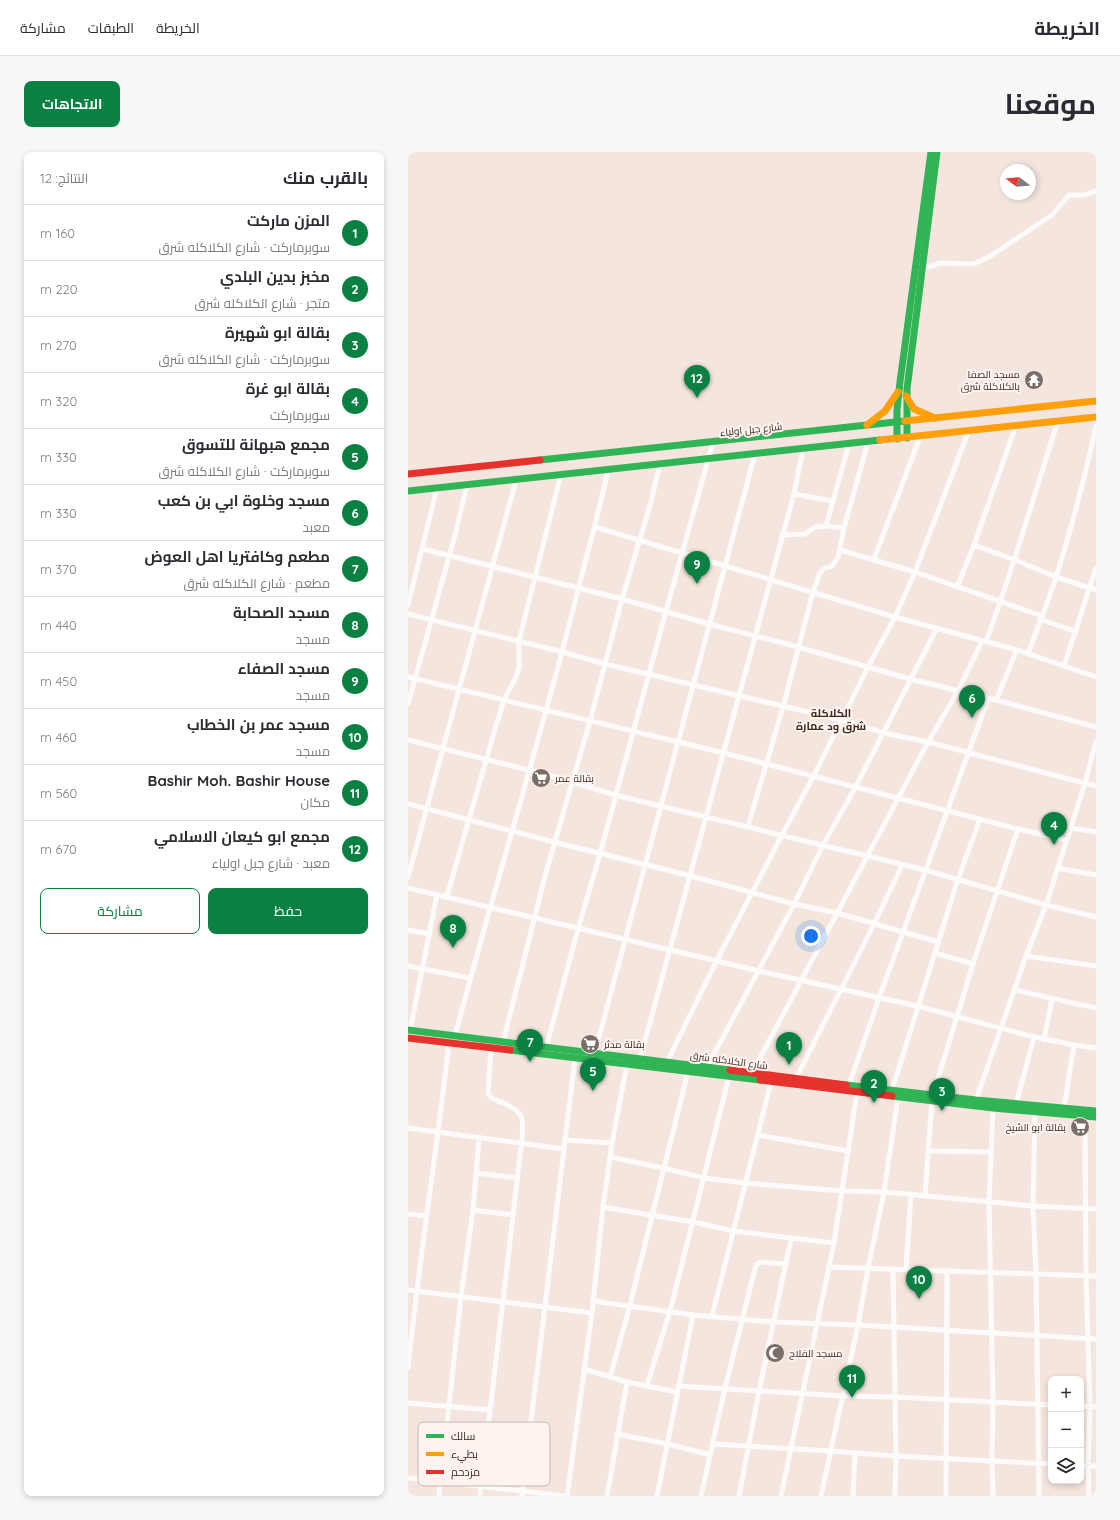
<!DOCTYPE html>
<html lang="ar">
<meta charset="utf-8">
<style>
:root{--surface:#fff;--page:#f7f7f7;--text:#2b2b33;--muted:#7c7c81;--line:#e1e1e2;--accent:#0b8043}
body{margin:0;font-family:Quicksand,Cairo,sans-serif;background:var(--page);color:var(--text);direction:rtl}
.controls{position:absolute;right:12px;bottom:12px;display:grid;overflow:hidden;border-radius:8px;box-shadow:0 2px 6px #0003}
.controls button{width:36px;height:36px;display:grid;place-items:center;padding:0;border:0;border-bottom:1px solid var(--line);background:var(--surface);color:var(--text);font:20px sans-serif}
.compass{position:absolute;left:592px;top:12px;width:36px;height:36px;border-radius:50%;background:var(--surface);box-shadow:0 2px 6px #0003;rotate:286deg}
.you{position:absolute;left:403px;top:784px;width:14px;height:14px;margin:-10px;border:3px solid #fff;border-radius:50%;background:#1a73e8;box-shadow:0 0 0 6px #1a73e833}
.badge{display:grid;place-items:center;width:26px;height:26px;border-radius:50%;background:var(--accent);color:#fff;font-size:13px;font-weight:700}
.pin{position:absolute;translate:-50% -33px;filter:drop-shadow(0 1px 2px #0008)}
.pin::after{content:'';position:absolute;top:21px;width:14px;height:12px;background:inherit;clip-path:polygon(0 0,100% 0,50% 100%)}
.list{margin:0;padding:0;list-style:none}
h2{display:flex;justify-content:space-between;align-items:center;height:52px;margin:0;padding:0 16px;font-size:17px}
h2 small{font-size:13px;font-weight:400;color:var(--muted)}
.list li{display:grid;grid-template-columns:26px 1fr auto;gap:12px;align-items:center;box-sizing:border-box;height:56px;padding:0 16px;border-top:1px solid var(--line)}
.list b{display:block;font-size:15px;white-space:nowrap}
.list p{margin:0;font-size:13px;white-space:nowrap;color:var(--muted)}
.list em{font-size:13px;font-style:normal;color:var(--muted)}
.actions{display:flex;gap:8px;padding:12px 16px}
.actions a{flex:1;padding:9px 0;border:1px solid var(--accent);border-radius:8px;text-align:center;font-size:14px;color:var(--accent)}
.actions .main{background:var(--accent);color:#fff}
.icon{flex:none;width:22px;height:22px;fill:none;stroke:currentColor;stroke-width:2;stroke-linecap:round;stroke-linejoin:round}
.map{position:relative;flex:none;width:688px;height:1344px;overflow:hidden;direction:ltr;border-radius:8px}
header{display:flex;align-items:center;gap:24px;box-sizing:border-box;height:56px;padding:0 20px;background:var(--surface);border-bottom:1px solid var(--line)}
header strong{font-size:19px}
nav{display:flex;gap:22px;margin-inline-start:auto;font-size:14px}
.intro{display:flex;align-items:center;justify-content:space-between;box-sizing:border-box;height:96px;padding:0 24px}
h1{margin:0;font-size:28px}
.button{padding:10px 18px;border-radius:8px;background:var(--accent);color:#fff;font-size:14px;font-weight:700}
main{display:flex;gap:24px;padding:0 24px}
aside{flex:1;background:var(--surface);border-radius:8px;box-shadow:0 2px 6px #0003}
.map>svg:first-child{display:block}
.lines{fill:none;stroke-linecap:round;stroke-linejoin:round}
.street{stroke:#fdfbfa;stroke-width:5}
.fast{stroke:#30b455;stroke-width:7}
.slow{stroke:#ff9f0a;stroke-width:7}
.jam{stroke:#e5322d;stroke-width:7}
.labels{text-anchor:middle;stroke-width:4;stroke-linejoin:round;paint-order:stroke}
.poi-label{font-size:10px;fill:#372d28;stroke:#fef3ee;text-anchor:start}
.street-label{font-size:10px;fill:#372d28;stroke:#fef3ee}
.neighbourhood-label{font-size:11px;font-weight:bold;fill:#3f2b20;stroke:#fef3ee}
.key{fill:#fef3ee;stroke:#c2b8b3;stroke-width:1}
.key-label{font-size:11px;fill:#372d28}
</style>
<header>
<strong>الخريطة</strong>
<nav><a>الخريطة</a><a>الطبقات</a><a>مشاركة</a></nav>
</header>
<div class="intro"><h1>موقعنا</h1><a class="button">الاتجاهات</a></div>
<main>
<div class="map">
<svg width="688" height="1344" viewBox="0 0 688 1344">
<rect width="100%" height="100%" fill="#f4e6de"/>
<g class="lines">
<g class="street">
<path d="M513,118L532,111L565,112L581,105L644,63L661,43H676L688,39"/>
<path d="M386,342L425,349"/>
<path d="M418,374L441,292"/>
<path d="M187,375L487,465L609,498L688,525"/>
<path d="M374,383L397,382L407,375L418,374L436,376"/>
<path d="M566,393L607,408L648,425L688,438"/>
<path d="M15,397L214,447L301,472L390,495L502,527L588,548L688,575"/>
<path d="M432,398L507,420L634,464"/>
<path d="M466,407L512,285"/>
<path d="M549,435L566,393L608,273"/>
<path d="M0,453L29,336"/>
<path d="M0,462L155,500L197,512L434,568L476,581L520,590L688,634"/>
<path d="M632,467L668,480"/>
<path d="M578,490C605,417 626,343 650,269"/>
<path d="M620,502C629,476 640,451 648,425C664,375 677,325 688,274"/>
<path d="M656,514L688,416"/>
<path d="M0,525L316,601L610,677L658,688"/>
<path d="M588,548L609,498"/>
<path d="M0,552L47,383L59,333"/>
<path d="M0,588L141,623L207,643L517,718L638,753L688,765"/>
<path d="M0,652L146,690L283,724L386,752L429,761L530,790"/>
<path d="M340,674L375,555L405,440L412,421L415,417L424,414L430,405L436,376L460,290"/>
<path d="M663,676L688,680"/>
<path d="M649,716L688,723"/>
<path d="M0,725L108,328"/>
<path d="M0,736L351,819L509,854L626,885L666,893L688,896"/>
<path d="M39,744L87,577L96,548L108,525L111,516V489L153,322"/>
<path d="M0,778L22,782"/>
<path d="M527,801L565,812"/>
<path d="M618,804L688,814"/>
<path d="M0,814L62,826"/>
<path d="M607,838L688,856"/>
<path d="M2,879L29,742"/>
<path d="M47,884C86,735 133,587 170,438C180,397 192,358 200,317"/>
<path d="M636,888L644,847"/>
<path d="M95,890L137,724L182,569L214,447L243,350L252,312"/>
<path d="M138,896L170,777L192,702L258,459L305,290"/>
<path d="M186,904L347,302"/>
<path d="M232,907L386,342L395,297"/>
<path d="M259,910L309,808L374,683L405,625L460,515L487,465L507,420L561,278"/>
<path d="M299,915L386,752L415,693L447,636L529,476"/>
<path d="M344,921L520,590L550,539L574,489"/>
<path d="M388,927C423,855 461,786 494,713"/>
<path d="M441,933L471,846L580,547"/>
<path d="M484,938L550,727L572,667"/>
<path d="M525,943L565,812L610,677"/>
<path d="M568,948L618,804L638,753L677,631L688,589"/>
<path d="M608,952L626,885"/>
<path d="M585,956L581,1050L585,1249L584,1309L585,1344"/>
<path d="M656,956L666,893"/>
<path d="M627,959L625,1054L628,1121L631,1344"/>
<path d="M677,964L678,1123L682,1255L680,1314L681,1344"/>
<path d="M0,976L156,997"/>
<path d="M350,983L440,999"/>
<path d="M157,988L204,991"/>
<path d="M521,999L583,1000"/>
<path d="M202,1005L255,1016L296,1026L337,1031L434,1039L476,1040L625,1054L688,1057"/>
<path d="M69,1021L109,1026"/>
<path d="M517,1043L524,949"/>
<path d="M195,1055L285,1070L325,1079L426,1091"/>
<path d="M65,1058L105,1063"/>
<path d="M0,1062L18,1064"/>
<path d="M420,1115L688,1124"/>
<path d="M485,1117L488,1304L487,1344"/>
<path d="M498,1117L503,1042"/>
<path d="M0,1138L184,1161"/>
<path d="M185,1149L285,1163L366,1170L450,1173L688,1187"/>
<path d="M304,1164L363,930"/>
<path d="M0,1216C11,1107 29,999 41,890"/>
<path d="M176,1217L219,1230L269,1240"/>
<path d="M202,1225L222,1153L280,919"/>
<path d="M239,1233L262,1159L321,925"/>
<path d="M270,1234L435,1244L487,1245L643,1253"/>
<path d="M0,1251L82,1258"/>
<path d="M673,1254L688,1255"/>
<path d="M209,1282L260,1292L302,1303"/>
<path d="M305,1292L422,1299L488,1304L643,1312"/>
<path d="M673,1314H688"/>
<path d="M0,1326L157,1344"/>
<path d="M31,1344L53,1144L65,1058L71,986"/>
<path d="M72,1344L114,987C114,980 116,970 113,964C109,955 92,950 83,946L80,941L83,896"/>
<path d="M114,1344L167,906"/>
<path d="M159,1344L184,1161L195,1055L204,991L219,912"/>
<path d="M199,1344L219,1230"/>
<path d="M249,1344L285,1163"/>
<path d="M293,1344L317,1236L348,1113L352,1110L377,1112"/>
<path d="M331,1344L351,1239L383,1087"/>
<path d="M373,1344L426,1091L449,940"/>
<path d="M413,1344L450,1173L460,1116L476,1040L490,945"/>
<path d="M445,1344L447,1301"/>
<path d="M538,1344L539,1118"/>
</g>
<g class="fast">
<path d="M499,286V237L529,0"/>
<path d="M489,287V258L492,230L523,0"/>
<path d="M132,308L497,269"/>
<path d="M0,339L472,288"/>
<path d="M0,878L322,918"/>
<path d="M102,898L352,928"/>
<path d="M438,933L568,948L688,959"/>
<path d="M484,944L585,956L688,965"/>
</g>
<g class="slow">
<path d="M498,244L506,257L527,266"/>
<path d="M497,269L688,249"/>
<path d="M459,273L477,259L490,240"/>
<path d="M472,288L688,265"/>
</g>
<g class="jam">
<path d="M0,322L132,308"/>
<path d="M0,886L102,898"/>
<path d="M322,918L438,933"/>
<path d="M352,928L484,944"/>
</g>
</g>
<defs>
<g id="temple-disc" transform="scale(1)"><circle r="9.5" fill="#796e68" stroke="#fef3ee"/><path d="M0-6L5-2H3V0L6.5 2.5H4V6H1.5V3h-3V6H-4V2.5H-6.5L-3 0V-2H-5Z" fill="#fff"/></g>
<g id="supermarket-disc" transform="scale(1)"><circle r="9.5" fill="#796e68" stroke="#fef3ee"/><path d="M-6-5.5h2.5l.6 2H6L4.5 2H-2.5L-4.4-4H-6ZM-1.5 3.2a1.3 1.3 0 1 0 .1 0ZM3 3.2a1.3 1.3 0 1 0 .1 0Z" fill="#fff"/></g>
<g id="mosque-disc" transform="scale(1)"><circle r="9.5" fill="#796e68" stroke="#fef3ee"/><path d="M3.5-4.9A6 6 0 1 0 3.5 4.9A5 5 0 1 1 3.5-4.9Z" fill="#fff"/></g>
</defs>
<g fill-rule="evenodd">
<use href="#temple-disc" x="626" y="228"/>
<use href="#supermarket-disc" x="133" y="626"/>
<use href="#supermarket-disc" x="182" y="892"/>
<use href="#supermarket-disc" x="672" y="975"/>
<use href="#mosque-disc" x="367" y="1201"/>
</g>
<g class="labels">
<g class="poi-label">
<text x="612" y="226" text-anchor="end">مسجد الصفا<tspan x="612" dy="12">بالكلاكلة شرق</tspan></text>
<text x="147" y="630">بقالة عمر</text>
<text x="196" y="896">بقالة مدثر</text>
<text x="658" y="979" text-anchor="end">بقالة ابو الشيخ</text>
<text x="381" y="1205">مسجد الفلاح</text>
</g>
<g class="street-label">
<text transform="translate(343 277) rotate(-6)" y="4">شارع جبل اولياء</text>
<text transform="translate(321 908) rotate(8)" y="4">شارع الكلاكله شرق</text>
</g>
<g class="neighbourhood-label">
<text x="423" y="565">الكلاكلة<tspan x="423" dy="13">شرق ود عمارة</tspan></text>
</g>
</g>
<rect x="10" y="1270" width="132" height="64" rx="6" class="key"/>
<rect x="18" y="1282" width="18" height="4" fill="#30b455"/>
<rect x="18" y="1300" width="18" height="4" fill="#ff9f0a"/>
<rect x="18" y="1318" width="18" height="4" fill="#e5322d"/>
<g class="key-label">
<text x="43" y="1288">سالك</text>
<text x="43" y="1306">بطيء</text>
<text x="43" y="1324">مزدحم</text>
</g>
</svg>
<div class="controls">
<button>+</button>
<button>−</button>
<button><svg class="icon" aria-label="layers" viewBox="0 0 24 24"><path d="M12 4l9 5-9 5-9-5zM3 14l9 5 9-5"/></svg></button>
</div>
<svg class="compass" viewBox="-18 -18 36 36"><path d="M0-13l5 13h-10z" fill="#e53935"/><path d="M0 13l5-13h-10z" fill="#7c7c81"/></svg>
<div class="you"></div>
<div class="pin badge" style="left:381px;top:913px">1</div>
<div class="pin badge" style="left:466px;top:951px">2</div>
<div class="pin badge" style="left:534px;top:959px">3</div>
<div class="pin badge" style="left:646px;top:693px">4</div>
<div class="pin badge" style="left:185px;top:939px">5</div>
<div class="pin badge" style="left:564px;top:566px">6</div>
<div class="pin badge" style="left:122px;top:910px">7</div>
<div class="pin badge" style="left:45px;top:796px">8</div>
<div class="pin badge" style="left:289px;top:432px">9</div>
<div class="pin badge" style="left:511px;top:1147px">10</div>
<div class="pin badge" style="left:444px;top:1246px">11</div>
<div class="pin badge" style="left:289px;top:246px">12</div>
</div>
<aside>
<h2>بالقرب منك<small>النتائج: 12</small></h2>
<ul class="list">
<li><span class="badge">1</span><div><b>المزن ماركت</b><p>سوبرماركت · شارع الكلاكله شرق</p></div><em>160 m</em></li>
<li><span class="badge">2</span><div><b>مخبز بدين البلدي</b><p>متجر · شارع الكلاكله شرق</p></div><em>220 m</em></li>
<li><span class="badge">3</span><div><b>بقالة ابو شهيرة</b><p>سوبرماركت · شارع الكلاكله شرق</p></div><em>270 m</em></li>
<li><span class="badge">4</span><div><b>بقالة ابو غرة</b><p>سوبرماركت</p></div><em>320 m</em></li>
<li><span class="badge">5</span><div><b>مجمع هبهانة للتسوق</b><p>سوبرماركت · شارع الكلاكله شرق</p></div><em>330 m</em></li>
<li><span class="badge">6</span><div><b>مسجد وخلوة ابي بن كعب</b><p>معبد</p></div><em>330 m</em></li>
<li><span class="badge">7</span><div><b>مطعم وكافتريا اهل العوض</b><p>مطعم · شارع الكلاكله شرق</p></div><em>370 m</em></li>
<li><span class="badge">8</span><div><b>مسجد الصحابة</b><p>مسجد</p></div><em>440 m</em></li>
<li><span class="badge">9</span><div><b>مسجد الصفاء</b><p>مسجد</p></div><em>450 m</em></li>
<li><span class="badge">10</span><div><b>مسجد عمر بن الخطاب</b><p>مسجد</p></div><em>460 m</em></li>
<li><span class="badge">11</span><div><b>Bashir Moh. Bashir House</b><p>مكان</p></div><em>560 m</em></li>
<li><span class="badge">12</span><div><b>مجمع ابو كيعان الاسلامي</b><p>معبد · شارع جبل اولياء</p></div><em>670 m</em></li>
</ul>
<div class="actions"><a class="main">حفظ</a><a>مشاركة</a></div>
</aside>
</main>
